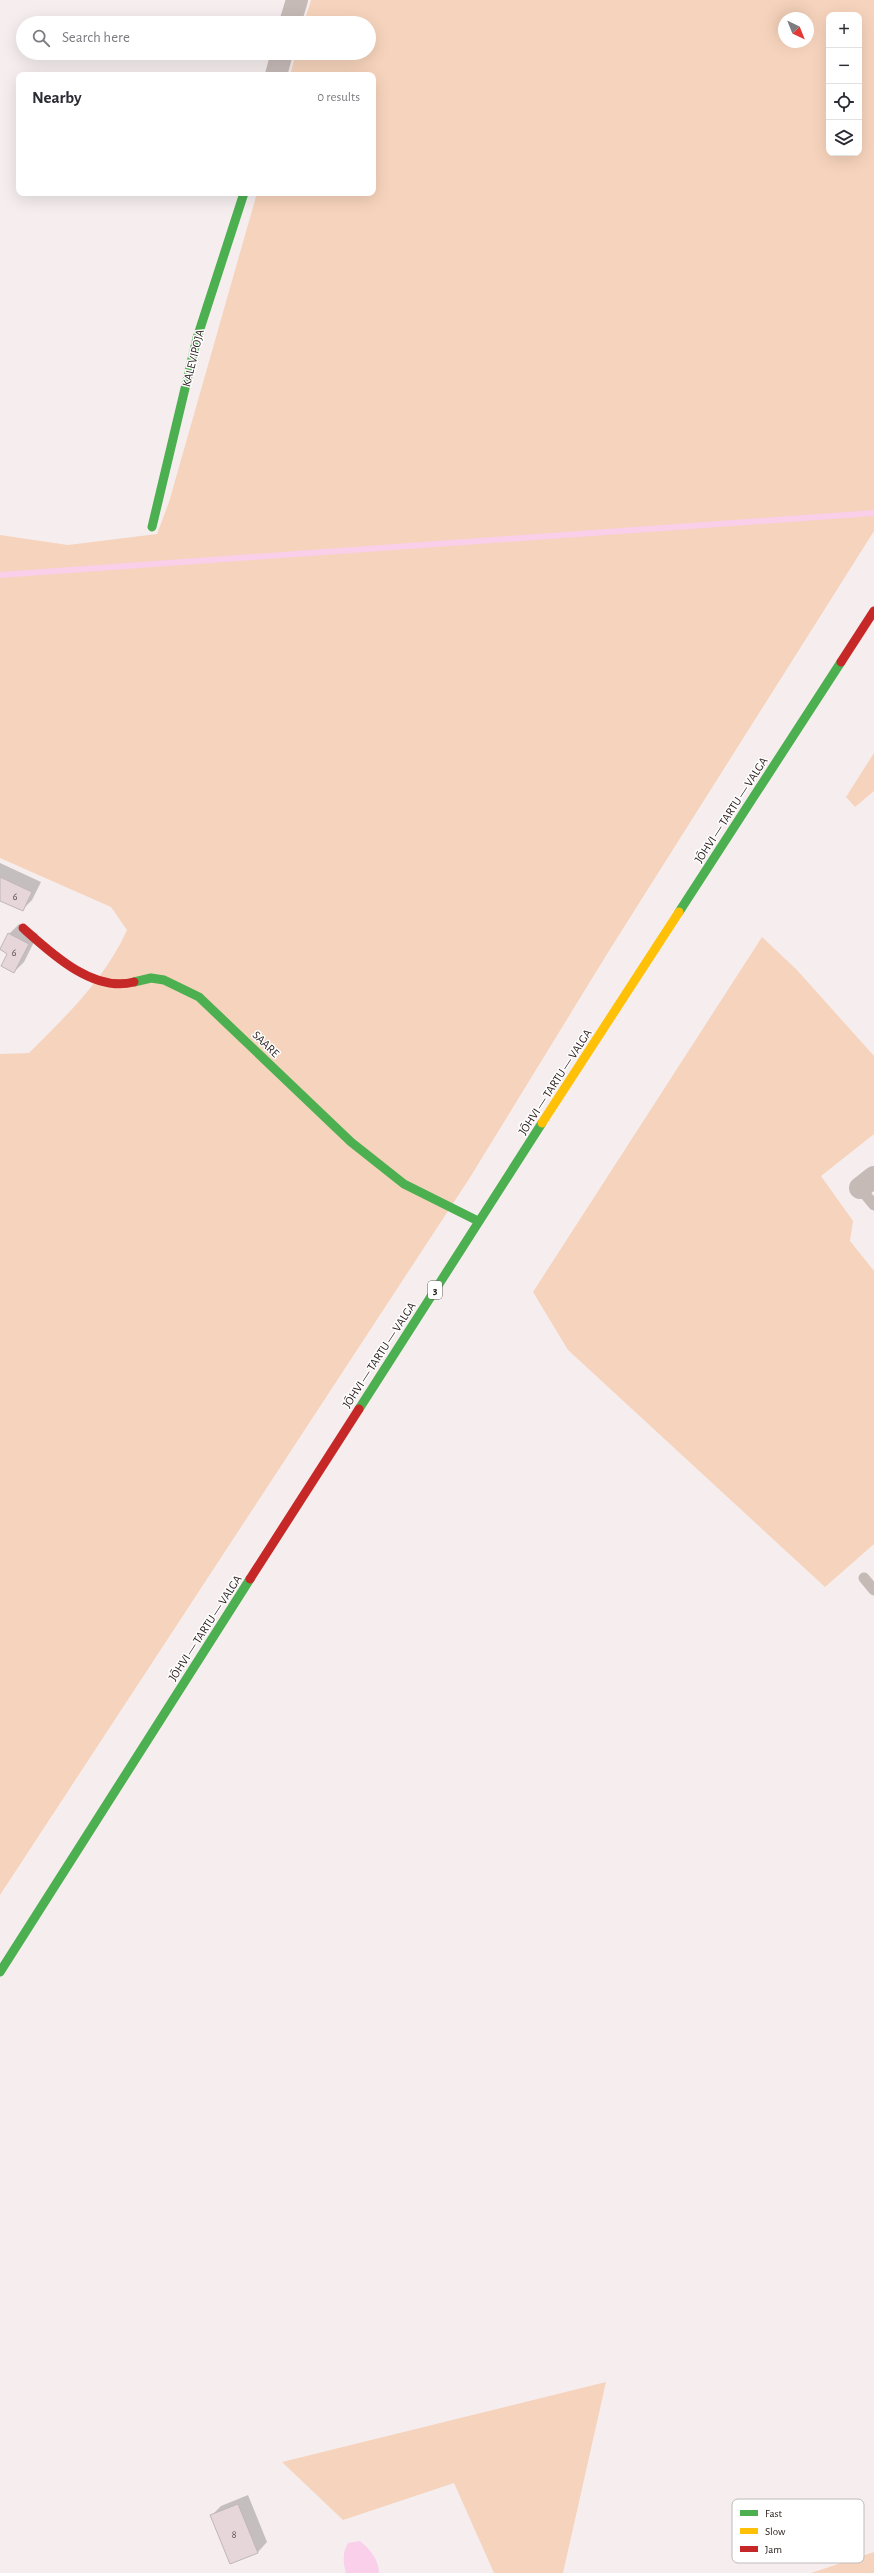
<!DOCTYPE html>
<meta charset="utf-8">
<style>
:root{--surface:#fff;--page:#f2f2f3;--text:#2b2b33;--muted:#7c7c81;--line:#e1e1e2}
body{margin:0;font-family:"Alegreya Sans",sans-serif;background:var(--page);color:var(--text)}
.controls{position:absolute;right:12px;top:12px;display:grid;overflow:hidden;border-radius:8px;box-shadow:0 4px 16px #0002}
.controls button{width:36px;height:36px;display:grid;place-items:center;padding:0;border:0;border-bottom:1px solid var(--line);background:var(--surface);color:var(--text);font:20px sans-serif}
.compass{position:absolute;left:778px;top:12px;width:36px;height:36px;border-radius:50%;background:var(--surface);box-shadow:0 4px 16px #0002;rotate:137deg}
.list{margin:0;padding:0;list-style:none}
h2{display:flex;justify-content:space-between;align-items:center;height:52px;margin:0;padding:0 16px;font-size:17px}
h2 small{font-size:13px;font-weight:400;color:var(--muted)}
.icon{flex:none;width:22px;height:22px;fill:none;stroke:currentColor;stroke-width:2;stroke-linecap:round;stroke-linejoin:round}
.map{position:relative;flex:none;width:874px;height:2573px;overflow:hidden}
.search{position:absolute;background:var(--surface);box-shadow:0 4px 16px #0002;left:16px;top:16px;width:360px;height:44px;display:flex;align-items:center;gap:10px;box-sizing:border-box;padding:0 14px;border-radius:22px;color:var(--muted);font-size:15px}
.panel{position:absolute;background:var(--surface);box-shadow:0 4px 16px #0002;left:16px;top:72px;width:360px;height:124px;border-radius:8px}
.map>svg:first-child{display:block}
.green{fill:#f6d3bc;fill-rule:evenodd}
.water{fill:#f9cfea}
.shadow{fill:#0003}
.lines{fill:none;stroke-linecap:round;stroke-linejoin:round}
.stream{stroke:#f9cfea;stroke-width:6}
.building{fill:#e6d6da;stroke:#c0b6b8}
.lane{stroke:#c6bab7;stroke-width:11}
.street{stroke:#c6bab7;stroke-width:22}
.fast{stroke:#4caf50;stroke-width:9}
.slow{stroke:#ffc107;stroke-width:9}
.jam{stroke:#c62828;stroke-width:9}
.labels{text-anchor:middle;stroke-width:3;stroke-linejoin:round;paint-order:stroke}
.number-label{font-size:10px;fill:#57494a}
.shield{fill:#fff;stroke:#675e5e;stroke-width:1}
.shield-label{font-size:11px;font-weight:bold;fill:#261919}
.street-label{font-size:12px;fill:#261919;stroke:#fff}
.key{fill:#fff;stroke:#bebaba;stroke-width:1}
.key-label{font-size:11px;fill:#261919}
</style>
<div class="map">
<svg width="874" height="2573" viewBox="0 0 874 2573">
<rect width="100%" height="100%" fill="#f6eeee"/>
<g class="green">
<path d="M311,0H874V531L607,954L469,1179L0,1895V1054L29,1053C67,1015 105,979 127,930L111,907L0,858V535L68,545L157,534L169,502L257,193H373V75H290L296,53H369V23H304ZM829,15H859V153H829ZM784,18H808V42H784Z"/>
<path d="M874,753V791L855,807L846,797Z"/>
<path d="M762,937L797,970L874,1056V1134L821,1176L853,1221L850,1241L874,1271V1544L825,1587L568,1350L533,1292Z"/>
<path d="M606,2382L563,2573H494L454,2483L343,2520L282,2462Z"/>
<path d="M874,2552V2573H811Z"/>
</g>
<path class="water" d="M360,2541C370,2549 379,2560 379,2573H346C343,2562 342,2553 348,2543Z"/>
<g class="shadow">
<path d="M0,863L41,882L32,900L22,910L0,900Z"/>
<path d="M19,924L38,934L24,962L14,972L8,954L0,950L9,934Z"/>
<path d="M248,2495L267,2542L258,2552L230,2563L211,2516L221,2506Z"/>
</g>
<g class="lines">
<path class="stream" d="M0,575L874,513"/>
</g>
<g class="building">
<path d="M0,877L32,892L23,911L0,901Z"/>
<path d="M8,933L29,944L14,973L1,966L7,954L0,949Z"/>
<path d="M238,2504L258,2553L230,2564L210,2515Z"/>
</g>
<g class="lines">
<g class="lane">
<path d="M860,1188L874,1205"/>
<path d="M864,1578L874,1590"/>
</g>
<g class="street">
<path d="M290,23L297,0"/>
<path d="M276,75L282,53"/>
<path d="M860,1188L874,1177"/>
</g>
<g class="fast">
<path d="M152,527L197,338L244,193"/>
<path d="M679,912L841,662"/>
<path d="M134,982L151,978L164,980L199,997L351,1142L404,1184L478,1221"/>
<path d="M359,1409L542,1123"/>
<path d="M0,1972L250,1579"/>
</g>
<path class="slow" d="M542,1123L679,912"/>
<g class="jam">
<path d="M841,662L874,611"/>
<path d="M23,928C51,953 93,993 134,982"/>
<path d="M250,1579L359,1409"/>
</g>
</g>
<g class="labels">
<g class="number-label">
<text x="15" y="900">6</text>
<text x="14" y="956">6</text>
<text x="234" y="2538">8</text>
</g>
<rect class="shield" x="428" y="1281" width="14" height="18" rx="3"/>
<g class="shield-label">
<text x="435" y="1294">3</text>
</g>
<g class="street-label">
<text transform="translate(193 358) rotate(-76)" y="4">KALEVIPOJA</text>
<text transform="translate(731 810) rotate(-57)" y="4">JÕHVI — TARTU — VALGA</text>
<text transform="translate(266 1044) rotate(44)" y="4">SAARE</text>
<text transform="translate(555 1082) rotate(-57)" y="4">JÕHVI — TARTU — VALGA</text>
<text transform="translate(379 1355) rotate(-57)" y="4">JÕHVI — TARTU — VALGA</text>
<text transform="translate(205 1628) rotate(-57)" y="4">JÕHVI — TARTU — VALGA</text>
</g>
</g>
<rect x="732" y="2499" width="132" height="64" rx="6" class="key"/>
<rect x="740" y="2510" width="18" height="6" fill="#4caf50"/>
<rect x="740" y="2528" width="18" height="6" fill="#ffc107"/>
<rect x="740" y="2546" width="18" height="6" fill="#c62828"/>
<g class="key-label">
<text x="765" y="2517">Fast</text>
<text x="765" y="2535">Slow</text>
<text x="765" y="2553">Jam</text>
</g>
</svg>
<div class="controls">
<button>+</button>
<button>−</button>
<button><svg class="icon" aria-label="locate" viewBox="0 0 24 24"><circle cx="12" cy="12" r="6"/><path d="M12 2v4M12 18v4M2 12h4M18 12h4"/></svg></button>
<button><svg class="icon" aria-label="layers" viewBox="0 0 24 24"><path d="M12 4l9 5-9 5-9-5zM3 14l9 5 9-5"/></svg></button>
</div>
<svg class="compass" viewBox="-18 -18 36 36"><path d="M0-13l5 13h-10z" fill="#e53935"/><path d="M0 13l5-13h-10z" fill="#7c7c81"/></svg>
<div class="search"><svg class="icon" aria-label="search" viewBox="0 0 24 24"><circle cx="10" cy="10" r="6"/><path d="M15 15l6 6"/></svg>Search here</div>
<section class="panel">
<h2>Nearby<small>0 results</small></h2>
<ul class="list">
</ul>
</section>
</div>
